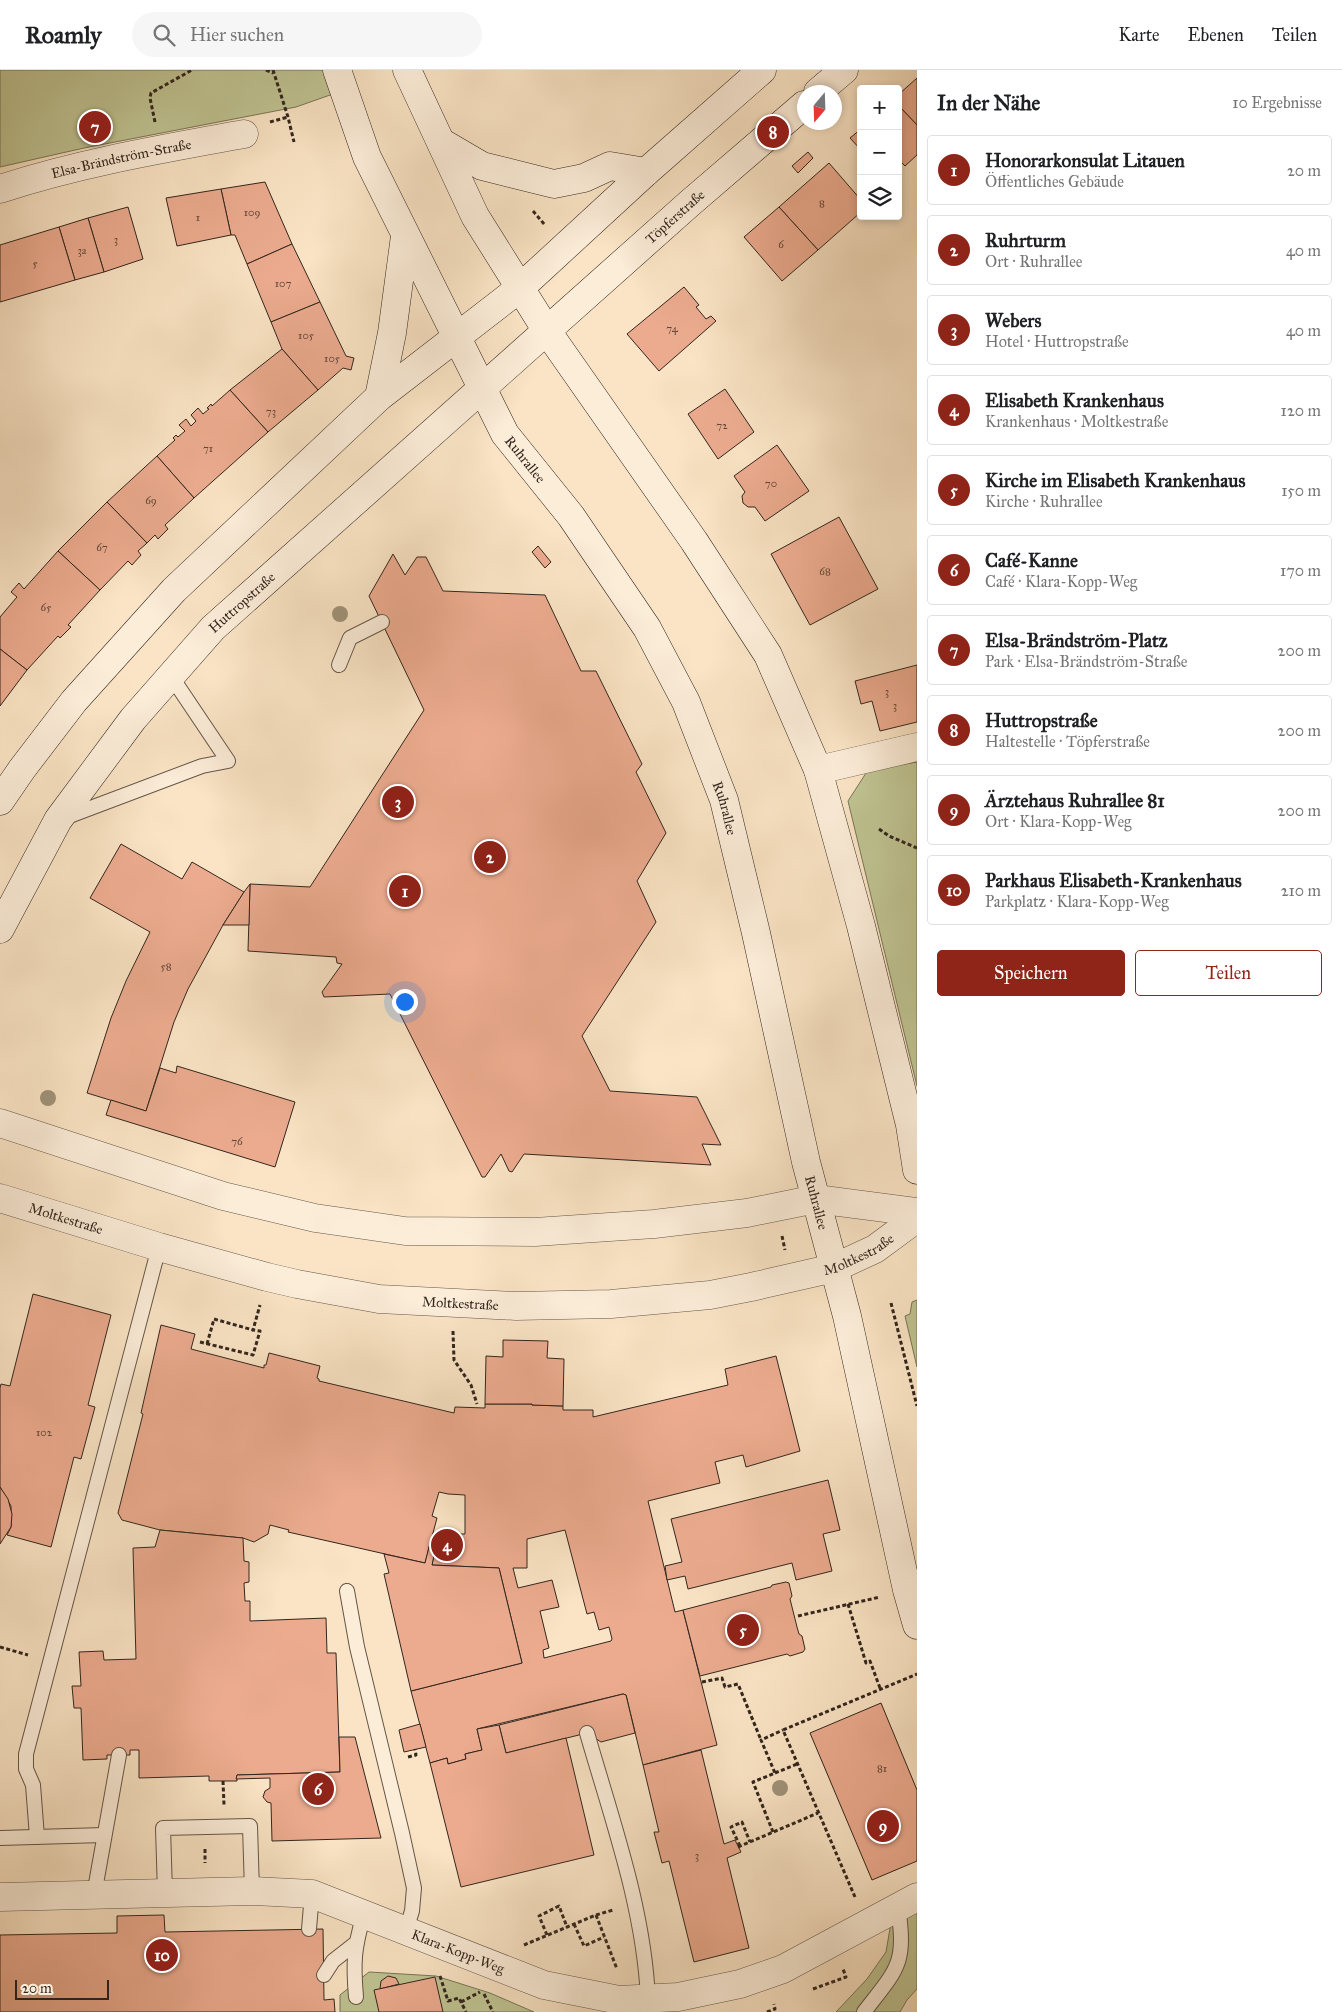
<!DOCTYPE html>
<html lang="de">
<meta charset="utf-8">
<style>
:root{--surface:#fff;--page:#f6f6f6;--text:#202124;--muted:#757577;--line:#e0e0e0;--accent:#8f2418}
body{margin:0;font-family:"IM FELL Great Primer",serif;background:var(--page);color:var(--text)}
.controls{position:absolute;right:15px;top:15px;display:grid;overflow:hidden;border-radius:5px;box-shadow:0 2px 8px #0003}
.controls button{width:45px;height:45px;display:grid;place-items:center;padding:0;border:0;border-bottom:1px solid var(--line);background:var(--surface);color:var(--text);font:25px sans-serif}
.compass{position:absolute;left:797px;top:15px;width:45px;height:45px;border-radius:50%;background:var(--surface);box-shadow:0 2px 8px #0003;rotate:199deg}
.scale{position:absolute;left:15px;bottom:12px;width:94px;box-sizing:border-box;padding-left:5px;border:2px solid #32261e;border-top:0;font-size:14px;line-height:18px;white-space:nowrap;color:#32261e;-webkit-text-stroke:4px #fcedd9;paint-order:stroke}
.you{position:absolute;left:404px;top:931px;width:18px;height:18px;margin:-12px;border:4px solid #fff;border-radius:50%;background:#1a73e8;box-shadow:0 0 0 8px #1a73e833}
.badge{display:grid;place-items:center;width:32px;height:32px;border-radius:50%;background:var(--accent);color:#fff;font-size:16px;font-weight:700}
.pin{position:absolute;translate:-50% -50%;border:2px solid #fff;box-shadow:0 1px 5px #0006}
.list{margin:0;padding:0;list-style:none}
h2{display:flex;justify-content:space-between;align-items:center;height:65px;margin:0;padding:0 20px;font-size:21px}
h2 small{font-size:16px;font-weight:400;color:var(--muted)}
.list li{display:grid;grid-template-columns:32px 1fr auto;gap:15px;align-items:center;box-sizing:border-box;height:70px;margin:0 10px 10px;padding:0 10px;border:1px solid var(--line);border-radius:5px}
.list b{display:block;font-size:19px;white-space:nowrap}
.list p{margin:0;font-size:16px;white-space:nowrap;color:var(--muted)}
.list em{font-size:16px;font-style:normal;color:var(--muted)}
.actions{display:flex;gap:10px;padding:15px 20px}
.actions a{flex:1;padding:11px 0;border:1px solid var(--accent);border-radius:5px;text-align:center;font-size:18px;color:var(--accent)}
.actions .main{background:var(--accent);color:#fff}
.icon{flex:none;width:28px;height:28px;fill:none;stroke:currentColor;stroke-width:2;stroke-linecap:round;stroke-linejoin:round}
.map{position:relative;flex:none;width:917px;height:1942px;overflow:hidden}
header{display:flex;align-items:center;gap:30px;box-sizing:border-box;height:70px;padding:0 25px;background:var(--surface);border-bottom:1px solid var(--line)}
header strong{font-size:24px}
nav{display:flex;gap:28px;margin-inline-start:auto;font-size:18px}
.search{width:350px;height:45px;background:var(--page);display:flex;align-items:center;gap:12px;box-sizing:border-box;padding:0 18px;border-radius:28px;color:var(--muted);font-size:19px}
main{display:flex}
aside{flex:1;background:var(--surface)}
.map>svg:first-child{display:block}
.green{fill:#c0c493;stroke:#797558}
.building{fill:#ecab8f;stroke:#32261e;fill-rule:evenodd}
.lines{fill:none;stroke-linecap:round;stroke-linejoin:round}
.service-casing{stroke:#645648;stroke-width:16}
.minor-casing{stroke:#645648;stroke-width:29}
.tertiary-casing{stroke:#645648;stroke-width:29}
.secondary-casing{stroke:#32261e;stroke-width:29}
.path{stroke:#32261e;stroke-width:3;stroke-dasharray:4 2.5;stroke-linecap:butt}
.service{stroke:#fcedd9;stroke-width:14}
.minor{stroke:#fcedd9;stroke-width:28}
.tertiary{stroke:#fcedd9;stroke-width:28}
.secondary{stroke:#fcedd9;stroke-width:28}
.tree{fill:#a09279}
.labels{text-anchor:middle;stroke-width:4;stroke-linejoin:round;paint-order:stroke}
.number-label{font-size:11px;fill:#60473a}
.street-label{font-size:14px;fill:#32261e;stroke:#fcedd9}
</style>
<header>
<strong>Roamly</strong>
<div class="search"><svg class="icon" aria-label="search" viewBox="0 0 24 24"><circle cx="10" cy="10" r="6"/><path d="M15 15l6 6"/></svg>Hier suchen</div>
<nav><a>Karte</a><a>Ebenen</a><a>Teilen</a></nav>
</header>
<main>
<div class="map">
<svg width="917" height="1942" viewBox="0 0 917 1942">
<rect width="100%" height="100%" fill="#fae4c5"/>
<filter id="stains"><feTurbulence type="fractalNoise" baseFrequency=".004" numOctaves="4"/><feColorMatrix values="0 0 0 0 .2 0 0 0 0 .09 0 0 0 0 .02 0 0 0 .5 -.17"/></filter>
<radialGradient id="worn" r=".72"><stop offset=".6" stop-color="#630" stop-opacity="0"/><stop offset="1" stop-color="#630" stop-opacity=".3"/></radialGradient>
<g class="green">
<path d="M0,0H327L333,24L296,37L84,78L0,97Z"/>
<path d="M917,692V1016L848,731L868,700Z"/>
<path d="M917,1230V1297L905,1246L910,1244L912,1232Z"/>
<path d="M917,1829V1919L907,1930L900,1942H836L867,1909L886,1882L893,1841Z"/>
<path d="M369,1902L436,1906L490,1923L534,1942H340V1925Z"/>
</g>
<g class="building">
<path d="M917,8V55L898,35V25Z"/>
<path d="M898,35L917,55V85L905,96L902,93L898,96Z"/>
<path d="M861,59V80L850,68Z"/>
<path d="M808,82L813,88L798,103L792,96Z"/>
<path d="M829,93L861,130V142L818,180L779,137Z"/>
<path d="M265,112L292,174L247,194L235,165H231L221,119Z"/>
<path d="M221,119L231,165L177,176L166,128Z"/>
<path d="M128,137L143,189L104,202L88,148Z"/>
<path d="M779,137L818,180L782,211L744,167Z"/>
<path d="M88,148L104,202L75,210L59,157Z"/>
<path d="M59,157L75,210L0,232V175Z"/>
<path d="M292,174L320,232L271,252L247,194Z"/>
<path d="M684,217L699,235L696,237L706,249L711,246L716,251L659,301L627,264Z"/>
<path d="M320,232L346,286L354,288L351,300L343,298L318,320L282,279L271,252Z"/>
<path d="M282,279L318,320L268,362L230,320Z"/>
<path d="M725,319L754,362L718,389L688,344Z"/>
<path d="M230,320L268,362L194,428L157,386L175,370L173,368L176,365L178,367L185,361L179,355L186,349L191,356L196,351L191,345L198,338L203,344L209,339L207,338L211,334L212,336Z"/>
<path d="M777,375L809,421L765,451L755,437H748L743,433L742,426L745,422L734,406Z"/>
<path d="M157,386L194,428L165,455L168,459L158,469L155,465L147,473L107,432Z"/>
<path d="M107,432L147,473L138,481L141,485L132,495L128,491L100,520L58,481Z"/>
<path d="M839,447L878,519L810,555L771,484Z"/>
<path d="M538,476L551,492L545,498L532,482Z"/>
<path d="M58,481L100,520L68,555L71,557L60,568L58,566L27,600L0,579V547L17,527L11,522L19,513L24,519Z"/>
<path d="M393,484L405,505L417,487H426L443,521L545,525L581,601H596L642,694L636,702L666,763L637,811L656,852L582,966L610,1021L697,1027L721,1075L702,1074L711,1095L524,1084L512,1102L509,1101L501,1084L485,1107H482L390,924L324,927L322,922L342,894L337,893L336,887L248,881L250,814L310,817L424,640L369,526Z"/>
<path d="M0,579L27,600L0,636Z"/>
<path d="M917,595V652L880,661L872,631L861,634L855,611Z"/>
<path d="M121,774L182,809L192,792L244,822L223,855L188,919L174,952L146,1041L87,1023L111,948L126,911L150,862L90,828Z"/>
<path d="M250,814L249,855H223L244,822Z"/>
<path d="M177,996L295,1032L275,1097L106,1045L111,1030L146,1041L160,998L176,1003Z"/>
<path d="M33,1224L111,1245L88,1335L95,1337L81,1389L74,1387L51,1477L7,1465L11,1457V1436L0,1417V1318L1,1314L10,1316Z"/>
<path d="M161,1255L195,1264L191,1279L264,1298V1295H266L269,1283L320,1296L317,1308L319,1309V1311L454,1343L455,1337L485,1338V1334H532V1335L563,1336V1340H593V1347L728,1315L725,1299L776,1286L800,1381L746,1397L743,1385L715,1392L720,1413L648,1431L675,1542L683,1540L717,1675L643,1695L626,1625L623,1624L477,1659L482,1680L465,1684L466,1689L448,1694L447,1688L430,1693L411,1621L522,1593L499,1498L432,1495L436,1474L454,1476V1464H465V1425L448,1424L439,1422L432,1446L437,1448L425,1493L288,1462L289,1460L270,1455L268,1464L254,1472L243,1468L160,1460L122,1450L118,1443L143,1344L141,1343ZM565,1460L587,1544L594,1542L599,1560L609,1557L612,1569L611,1571L544,1588L543,1580L549,1578L540,1541L559,1537L552,1510L518,1518L513,1498H527V1469Z"/>
<path d="M503,1270L548,1271L547,1288L564,1289L563,1336L532,1335V1334H485L486,1286L503,1287Z"/>
<path d="M828,1410L840,1460L823,1464L832,1501L796,1510L792,1493L688,1519L685,1506L667,1510L665,1496L682,1492L671,1449Z"/>
<path d="M0,1417L8,1429L12,1444L11,1457L0,1474Z"/>
<path d="M160,1460L243,1468L244,1491L249,1492V1512L244,1513L245,1531H250V1551L326,1548L327,1583H336L340,1702L237,1705V1711H209V1706L139,1708V1680H130V1685H107V1689L83,1690L81,1638H74L72,1616H81L79,1582L103,1581L104,1590L136,1589L133,1478L155,1477Z"/>
<path d="M430,1473L436,1474V1476L432,1495L499,1498L522,1593L411,1621L384,1504L389,1503L384,1484L425,1493Z"/>
<path d="M786,1512L789,1513L792,1526L790,1529L797,1557L799,1564L802,1566L805,1579L803,1582L790,1586L787,1584L700,1606L683,1540L771,1517L772,1515Z"/>
<path d="M623,1624L626,1625L635,1663L601,1672L587,1663L506,1683L499,1655Z"/>
<path d="M881,1633L917,1720V1791L872,1810L810,1663Z"/>
<path d="M420,1654L426,1677L404,1682L399,1660Z"/>
<path d="M499,1655L506,1683L566,1668L594,1785L461,1817L430,1693L447,1688L448,1694L466,1689L465,1684L482,1680L477,1659Z"/>
<path d="M339,1667H355L381,1768L272,1771L271,1733L267,1732L263,1727L265,1721L270,1718V1708L236,1709L237,1705L340,1702Z"/>
<path d="M701,1680L724,1774L735,1770L741,1782L727,1788L749,1878L694,1892L669,1791L662,1793L654,1762H659L643,1695Z"/>
<path d="M164,1845L165,1862L323,1859L324,1930L334,1929L335,1942H0V1865L117,1863V1846Z"/>
<path d="M388,1906L396,1908L399,1914L380,1919L381,1911Z"/>
<path d="M435,1907L443,1942H379L374,1920Z"/>
</g>
<g class="lines">
<g class="service-casing">
<g id="service">
<path d="M339,595L350,568L382,552"/>
<path d="M64,748L202,696L228,691L171,606"/>
<path d="M347,1521L357,1577L402,1763L414,1818L412,1841L406,1860"/>
<path d="M587,1663C612,1750 644,1838 648,1929"/>
<path d="M37,1767L33,1715L26,1699V1684L159,1177"/>
<path d="M0,1768L104,1765"/>
<path d="M165,1823L163,1758L250,1756L252,1821"/>
<path d="M94,1825L119,1685"/>
<path d="M309,1859L312,1824"/>
<path d="M324,1905L333,1891L356,1873"/>
<path d="M356,1927C353,1892 354,1878 364,1844"/>
<path d="M864,1942C899,1897 906,1894 898,1836"/>
</g>
</g>
<g class="minor-casing">
<g id="minor">
<path id="s1" d="M0,119C79,93 162,79 244,64"/>
<path d="M818,700L917,677"/>
<path id="s2" d="M0,1827L252,1821L312,1824L544,1915L619,1930L678,1927L740,1914L783,1899L917,1827"/>
</g>
</g>
<g class="tertiary-casing">
<g id="tertiary">
<path d="M0,1053L223,1126L315,1148L405,1161L535,1162L654,1154L747,1143L816,1129L917,1142"/>
<path id="s3" d="M0,1128L159,1177L267,1207L297,1214L379,1229L516,1236L611,1234L710,1225L751,1217L834,1198L875,1179L917,1148"/>
</g>
</g>
<g class="secondary-casing">
<g id="secondary">
<path id="s4" d="M337,0L367,87L505,364L571,446L647,558L686,632L724,730L756,863L806,1092L847,1246L907,1520L917,1555"/>
<path d="M407,0L475,146L547,261L694,471L768,585L818,700L861,856L910,1055L917,1100"/>
<path d="M818,22L844,0"/>
<path d="M441,72L482,96L554,114L584,108L610,96L646,102"/>
<path d="M379,327L392,263L405,166"/>
<path d="M0,731L22,699L74,631L174,520L379,327L520,218L646,102L762,0"/>
<path id="s5" d="M0,859L58,750L133,649L213,558L690,133L804,35"/>
</g>
</g>
<g class="path">
<path d="M266,0L273,3"/>
<path d="M273,0L288,47L294,72"/>
<path d="M155,52L150,28L151,23L192,0"/>
<path d="M270,52L288,47"/>
<path d="M533,141L545,155"/>
<path d="M879,759L889,766L917,778"/>
<path d="M782,1166L785,1180"/>
<path d="M891,1233L917,1336"/>
<path d="M453,1261L454,1290L471,1315L477,1334"/>
<path d="M200,1272L253,1285L260,1261L253,1260L260,1235"/>
<path d="M207,1274L214,1249L253,1260"/>
<path d="M848,1534L866,1593L870,1591L880,1618"/>
<path d="M798,1546L880,1527"/>
<path d="M0,1577L28,1585"/>
<path d="M702,1612L722,1608L725,1617L738,1614L761,1670"/>
<path d="M408,1687L416,1685L415,1679"/>
<path d="M775,1703L797,1694"/>
<path d="M223,1711L224,1735"/>
<path d="M773,1762L753,1712L775,1703L761,1670L783,1660"/>
<path d="M740,1776L731,1757L742,1752L750,1772"/>
<path d="M738,1777L818,1743"/>
<path d="M205,1779V1793"/>
<path d="M855,1827L783,1660L917,1604"/>
<path d="M596,1845L613,1840"/>
<path d="M574,1854L584,1876L604,1867"/>
<path d="M547,1865L539,1846L559,1836L567,1857"/>
<path d="M524,1875L596,1845L617,1899"/>
<path d="M440,1906L448,1931L459,1928L466,1942"/>
<path d="M813,1919L846,1907L843,1899"/>
<path d="M484,1924L493,1942"/>
<path d="M461,1932L480,1922"/>
<path d="M767,1942L775,1939L774,1934"/>
</g>
<use href="#service" class="service"/>
<use href="#minor" class="minor"/>
<use href="#tertiary" class="tertiary"/>
<use href="#secondary" class="secondary"/>
</g>
<g class="tree">
<circle cx="340" cy="544" r="8"/>
<circle cx="48" cy="1028" r="8"/>
<circle cx="780" cy="1718" r="8"/>
</g>
<g class="labels">
<g class="number-label">
<text x="822" y="137">8</text>
<text x="252" y="146">109</text>
<text x="198" y="151">1</text>
<text x="116" y="173">3</text>
<text x="781" y="178">6</text>
<text x="82" y="184">3a</text>
<text x="35" y="197">5</text>
<text x="283" y="217">107</text>
<text x="672" y="262">74</text>
<text x="306" y="269">105</text>
<text x="332" y="292">105</text>
<text x="271" y="345">73</text>
<text x="722" y="359">72</text>
<text x="208" y="382">71</text>
<text x="771" y="417">70</text>
<text x="151" y="434">69</text>
<text x="102" y="481">67</text>
<text x="825" y="505">68</text>
<text x="46" y="541">65</text>
<text x="887" y="625">3</text>
<text x="895" y="639">3</text>
<text x="166" y="900">58</text>
<text x="237" y="1075">76</text>
<text x="44" y="1366">102</text>
<text x="882" y="1702">81</text>
<text x="697" y="1789">3</text>
</g>
<g class="street-label">
<text dy="5" stroke="none"><textPath href="#s1" startOffset="125">Elsa-Brändström-Straße</textPath></text>
<text dy="5" stroke="none"><textPath href="#s5" startOffset="989">Töpferstraße</textPath></text>
<text dy="5" stroke="none"><textPath href="#s4" startOffset="434">Ruhrallee</textPath></text>
<text dy="5" stroke="none"><textPath href="#s5" startOffset="409">Huttropstraße</textPath></text>
<text dy="5" stroke="none"><textPath href="#s4" startOffset="839">Ruhrallee</textPath></text>
<text dy="5" stroke="none"><textPath href="#s4" startOffset="1244">Ruhrallee</textPath></text>
<text dy="5" stroke="none"><textPath href="#s3" startOffset="69">Moltkestraße</textPath></text>
<text dy="5" stroke="none"><textPath href="#s3" startOffset="879">Moltkestraße</textPath></text>
<text dy="5" stroke="none"><textPath href="#s3" startOffset="474">Moltkestraße</textPath></text>
<text dy="5" stroke="none"><textPath href="#s2" startOffset="469">Klara-Kopp-Weg</textPath></text>
</g>
</g>
<rect width="100%" height="100%" filter="url(#stains)"/>
<rect width="100%" height="100%" fill="url(#worn)"/>
</svg>
<div class="controls">
<button>+</button>
<button>−</button>
<button><svg class="icon" aria-label="layers" viewBox="0 0 24 24"><path d="M12 4l9 5-9 5-9-5zM3 14l9 5 9-5"/></svg></button>
</div>
<svg class="compass" viewBox="-18 -18 36 36"><path d="M0-13l5 13h-10z" fill="#e53935"/><path d="M0 13l5-13h-10z" fill="#757577"/></svg>
<div class="scale">20 m</div>
<div class="you"></div>
<div class="pin badge" style="left:405px;top:821px">1</div>
<div class="pin badge" style="left:490px;top:787px">2</div>
<div class="pin badge" style="left:398px;top:732px">3</div>
<div class="pin badge" style="left:447px;top:1475px">4</div>
<div class="pin badge" style="left:743px;top:1560px">5</div>
<div class="pin badge" style="left:318px;top:1719px">6</div>
<div class="pin badge" style="left:95px;top:57px">7</div>
<div class="pin badge" style="left:773px;top:62px">8</div>
<div class="pin badge" style="left:883px;top:1756px">9</div>
<div class="pin badge" style="left:162px;top:1885px">10</div>
</div>
<aside>
<h2>In der Nähe<small>10 Ergebnisse</small></h2>
<ul class="list">
<li><span class="badge">1</span><div><b>Honorarkonsulat Litauen</b><p>Öffentliches Gebäude</p></div><em>20 m</em></li>
<li><span class="badge">2</span><div><b>Ruhrturm</b><p>Ort · Ruhrallee</p></div><em>40 m</em></li>
<li><span class="badge">3</span><div><b>Webers</b><p>Hotel · Huttropstraße</p></div><em>40 m</em></li>
<li><span class="badge">4</span><div><b>Elisabeth Krankenhaus</b><p>Krankenhaus · Moltkestraße</p></div><em>120 m</em></li>
<li><span class="badge">5</span><div><b>Kirche im Elisabeth Krankenhaus</b><p>Kirche · Ruhrallee</p></div><em>150 m</em></li>
<li><span class="badge">6</span><div><b>Café-Kanne</b><p>Café · Klara-Kopp-Weg</p></div><em>170 m</em></li>
<li><span class="badge">7</span><div><b>Elsa-Brändström-Platz</b><p>Park · Elsa-Brändström-Straße</p></div><em>200 m</em></li>
<li><span class="badge">8</span><div><b>Huttropstraße</b><p>Haltestelle · Töpferstraße</p></div><em>200 m</em></li>
<li><span class="badge">9</span><div><b>Ärztehaus Ruhrallee 81</b><p>Ort · Klara-Kopp-Weg</p></div><em>200 m</em></li>
<li><span class="badge">10</span><div><b>Parkhaus Elisabeth-Krankenhaus</b><p>Parkplatz · Klara-Kopp-Weg</p></div><em>210 m</em></li>
</ul>
<div class="actions"><a class="main">Speichern</a><a>Teilen</a></div>
</aside>
</main>
